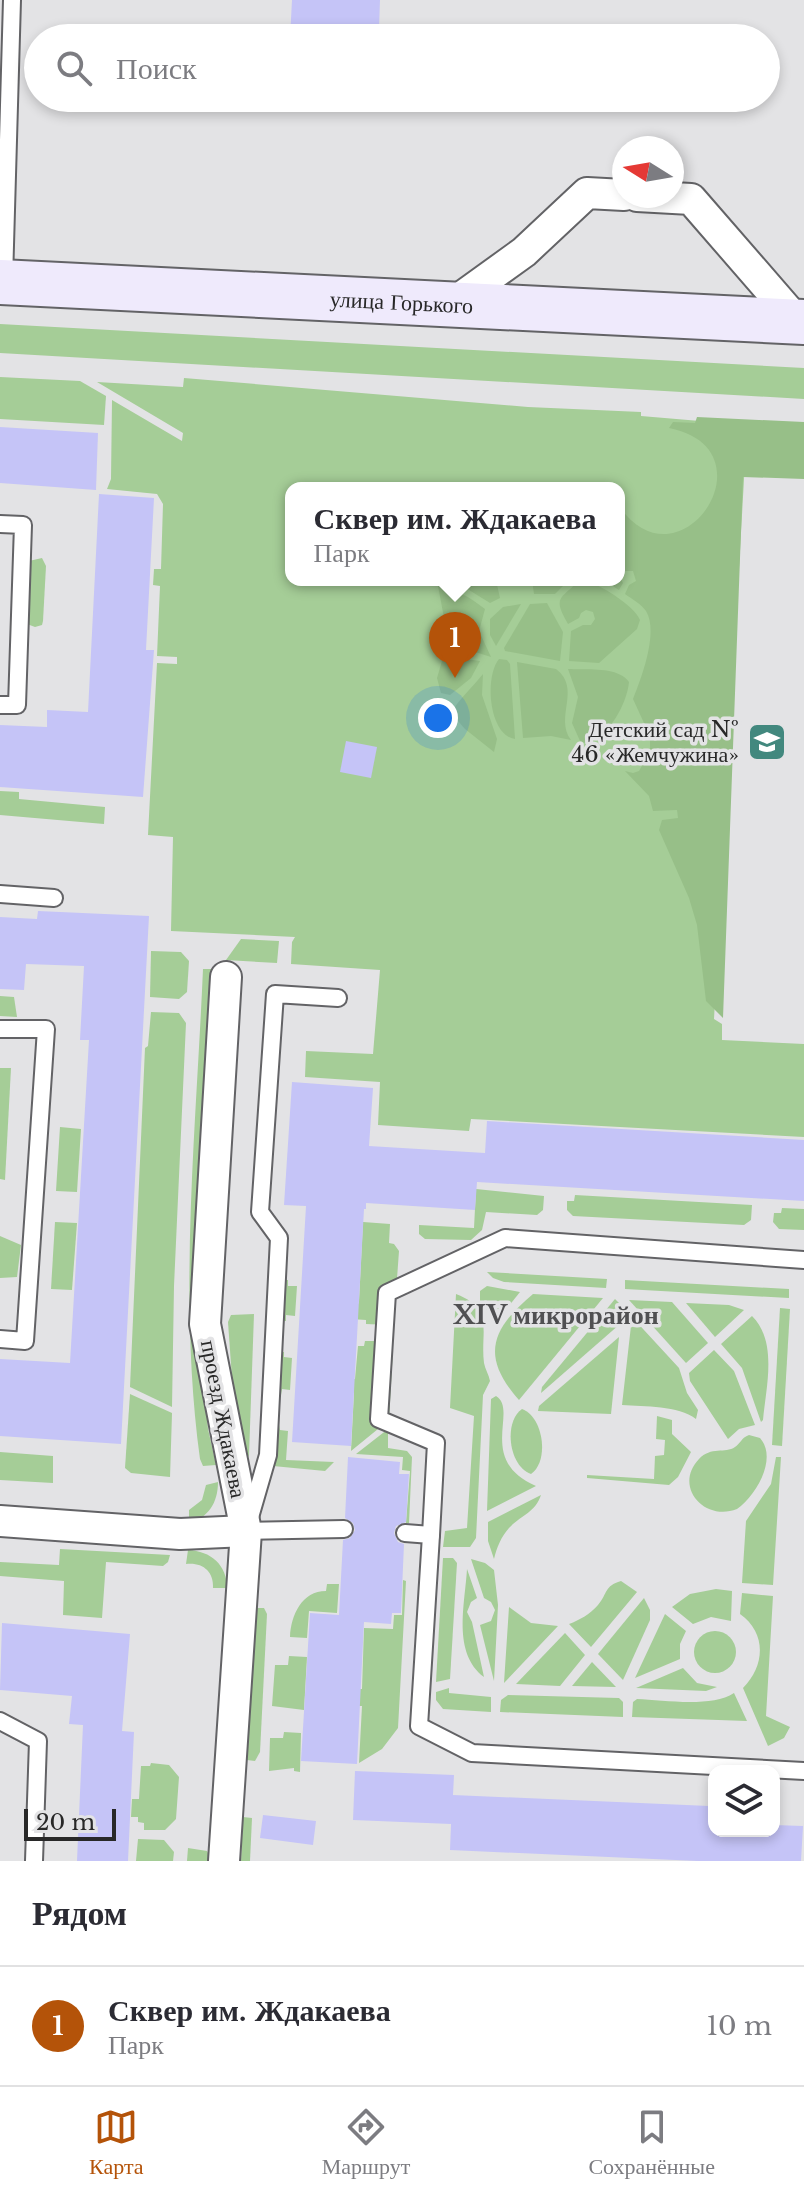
<!DOCTYPE html>
<html lang="ru">
<meta charset="utf-8">
<style>
:root{--surface:#fff;--page:#f7f7f7;--text:#2b2b33;--muted:#7c7c81;--line:#e1e1e2;--accent:#b45309}
body{margin:0;font-family:"Libre Baskerville",serif;background:var(--page);color:var(--text)}
.controls{position:absolute;right:24px;bottom:24px;display:grid;overflow:hidden;border-radius:16px;box-shadow:0 4px 12px #0003}
.controls button{width:72px;height:72px;display:grid;place-items:center;padding:0;border:0;border-bottom:2px solid var(--line);background:var(--surface);color:var(--text);font:40px sans-serif}
.compass{position:absolute;left:612px;top:136px;width:72px;height:72px;border-radius:50%;background:var(--surface);box-shadow:0 4px 12px #0003;rotate:281deg}
.scale{position:absolute;left:24px;bottom:20px;width:92px;box-sizing:border-box;padding-left:8px;border:4px solid #282828;border-top:0;font-size:22px;line-height:28px;white-space:nowrap;color:#282828;-webkit-text-stroke:6px #e3e3e5;paint-order:stroke}
.you{position:absolute;left:438px;top:718px;width:28px;height:28px;margin:-20px;border:6px solid #fff;border-radius:50%;background:#1a73e8;box-shadow:0 0 0 12px #1a73e833}
.badge{display:grid;place-items:center;width:52px;height:52px;border-radius:50%;background:var(--accent);color:#fff;font-size:26px;font-weight:700}
.pin{position:absolute;translate:-50% -66px;filter:drop-shadow(0 2px 4px #0008)}
.pin::after{content:'';position:absolute;top:42px;width:28px;height:24px;background:inherit;clip-path:polygon(0 0,100% 0,50% 100%)}
.popup{position:absolute;left:285px;top:482px;width:340px;height:104px;box-sizing:border-box;display:grid;place-content:center;border-radius:16px;background:var(--surface);filter:drop-shadow(0 2px 6px #0005);font-size:26px;white-space:nowrap;color:var(--muted)}
.popup b{font-size:30px;color:var(--text)}
.popup::after{content:'';position:absolute;left:50%;top:100%;margin-left:-16px;border:16px solid transparent;border-top-color:var(--surface)}
.list{margin:0;padding:0;list-style:none}
h2{display:flex;justify-content:space-between;align-items:center;height:104px;margin:0;padding:0 32px;font-size:34px}
h2 small{font-size:26px;font-weight:400;color:var(--muted)}
.list li{display:grid;grid-template-columns:52px 1fr auto;gap:24px;align-items:center;box-sizing:border-box;height:120px;padding:0 32px;border-top:2px solid var(--line)}
.list b{display:block;font-size:30px;white-space:nowrap}
.list p{margin:0;font-size:26px;white-space:nowrap;color:var(--muted)}
.list em{font-size:26px;font-style:normal;color:var(--muted)}
.icon{flex:none;width:44px;height:44px;fill:none;stroke:currentColor;stroke-width:2;stroke-linecap:round;stroke-linejoin:round}
.map{position:relative;flex:none;width:804px;height:1861px;overflow:hidden}
.search{position:absolute;background:var(--surface);box-shadow:0 4px 12px #0003;left:24px;right:24px;top:24px;height:88px;display:flex;align-items:center;gap:20px;box-sizing:border-box;padding:0 28px;border-radius:44px;color:var(--muted);font-size:30px}
.sheet{height:224px;background:var(--surface)}
nav{display:flex;justify-content:space-around;align-items:center;box-sizing:border-box;height:112px;border-top:2px solid var(--line);background:var(--surface);font-size:22px;color:var(--muted)}
nav a{display:grid;justify-items:center;gap:4px}
nav .on{color:var(--accent)}
.map>svg:first-child{display:block}
.green{fill:#a5cd97;fill-rule:evenodd}
.forest{fill:#97bf88}
.building{fill:#c5c4f7}
.lines{fill:none;stroke-linecap:round;stroke-linejoin:round}
.lane-casing{stroke:#636366;stroke-width:20}
.street-casing{stroke:#636366;stroke-width:34}
.secondary-casing{stroke:#636366;stroke-width:48}
.lane{stroke:#fff;stroke-width:16}
.street{stroke:#fff;stroke-width:30}
.secondary{stroke:#efeafc;stroke-width:44}
.labels{text-anchor:middle;stroke-width:7;stroke-linejoin:round;paint-order:stroke}
.street-label{font-size:22px;fill:#282828;stroke:#e3e3e5}
.poi-label{font-size:22px;fill:#282828;stroke:#e3e3e5;text-anchor:end}
.quarter-label{font-size:26px;font-weight:bold;fill:#505052;stroke:#e3e3e5}
</style>
<div class="map">
<svg width="804" height="1861" viewBox="0 0 804 1861">
<rect width="100%" height="100%" fill="#e3e3e5"/>
<g class="green">
<path d="M0,324L804,368V399L0,353Z"/>
<path d="M0,377L80,381L106,396L104,425L0,419Z"/>
<path d="M184,378L528,407L641,412V416L747,425L714,1019L722,1024V1040L804,1044V1137L471,1119L469,1131L378,1125L380,1082L305,1077L306,1051L373,1054L380,970L291,964L292,942L295,937L171,931L173,837L148,835L157,663L177,664V657L157,656L160,586L153,585L154,569H161L163,504L157,494L107,489L111,479L112,400L182,441L183,433L97,382L183,387ZM291,488H619V580H291Z"/>
<path d="M42,558L46,566L43,621L42,625L35,627L27,624L29,561Z"/>
<path d="M0,791L19,792V799L105,807L104,824L0,815Z"/>
<path d="M241,939L279,941L277,963L226,960Z"/>
<path d="M151,951L181,952L189,961L187,992L179,999L150,997Z"/>
<path d="M203,969H215L202,1371L208,1429L216,1465L203,1466L200,1459C178,1297 196,1132 203,969Z"/>
<path d="M0,996L14,997L17,1017L0,1016Z"/>
<path d="M151,1012L179,1013L186,1023L174,1286L172,1407L130,1387L145,1048L148,1046Z"/>
<path d="M0,1068H11L5,1180L0,1179Z"/>
<path d="M60,1127L81,1129L77,1192L56,1191Z"/>
<path d="M476,1189L544,1196L543,1210L537,1215L486,1212L482,1230L471,1240L425,1239L419,1234V1225L474,1228Z"/>
<path d="M575,1195L752,1205L751,1220L744,1225L573,1216L567,1210V1201H574Z"/>
<path d="M782,1208L804,1209V1230L779,1229L773,1222L774,1213H781Z"/>
<path d="M55,1222L77,1223L72,1290L51,1289Z"/>
<path d="M363,1222L390,1224L389,1243L394,1244L399,1251L394,1320L389,1325L366,1324V1320L351,1319L359,1302Z"/>
<path d="M0,1236L21,1245L17,1277L0,1278Z"/>
<path d="M487,1272L607,1279L606,1288L504,1282L493,1278Z"/>
<path d="M271,1279L288,1280V1286H297L295,1316L286,1315V1321L268,1320Z"/>
<path d="M625,1280L789,1289V1298L625,1289Z"/>
<path d="M487,1286L520,1292L496,1322L480,1301V1291Z"/>
<path d="M456,1294C495,1309 480,1332 484,1363C485,1369 489,1375 490,1381L483,1395L476,1538L470,1547H443L445,1531L467,1528L474,1416L450,1408Z"/>
<path d="M533,1294L603,1298L519,1400C481,1357 490,1330 533,1294Z"/>
<path d="M615,1299L622,1306L620,1324L541,1393L542,1387Z"/>
<path d="M629,1300L672,1302L708,1343L686,1363Z"/>
<path d="M686,1303L729,1305L744,1310L715,1337Z"/>
<path d="M780,1308L790,1309L782,1446L772,1445Z"/>
<path d="M254,1314L249,1455L247,1460L234,1407L228,1322L231,1315Z"/>
<path d="M752,1316C778,1342 766,1387 763,1420L761,1422L742,1368L721,1344Z"/>
<path d="M632,1317L679,1368L687,1393L698,1410L696,1419C678,1405 645,1407 622,1405Z"/>
<path d="M619,1337L611,1414L538,1411L539,1406Z"/>
<path d="M365,1341H386L393,1349L389,1420L351,1451L354,1393L348,1379H355L358,1346H364Z"/>
<path d="M714,1350L734,1371L755,1425L739,1429L728,1439L690,1381L689,1373Z"/>
<path d="M267,1351L284,1352V1357L292,1358L290,1390L282,1389L281,1395L264,1393Z"/>
<path d="M130,1394L172,1413L170,1477L131,1473L125,1468Z"/>
<path d="M496,1396C519,1410 476,1460 536,1486L487,1511L491,1399Z"/>
<path d="M522,1409C543,1416 550,1461 531,1474C509,1467 503,1422 522,1409Z"/>
<path d="M657,1416L672,1420V1434L691,1452L678,1477L669,1485L587,1478V1475L654,1479L655,1456L664,1455L665,1440L656,1439Z"/>
<path d="M262,1424L279,1425L280,1430L288,1431L286,1460L334,1462L325,1471L273,1466Z"/>
<path d="M388,1429V1448L407,1451L412,1457L409,1523H406L410,1471L402,1470L403,1457L356,1454Z"/>
<path d="M749,1435L760,1438C778,1458 756,1496 737,1509C704,1522 673,1486 699,1459C711,1446 725,1454 735,1447C741,1443 741,1438 749,1435Z"/>
<path d="M0,1452L53,1456V1483L0,1480Z"/>
<path d="M776,1457H781L773,1585L742,1583L746,1521L771,1484Z"/>
<path d="M218,1482C218,1503 208,1518 189,1523V1510L202,1500L206,1485Z"/>
<path d="M541,1495C535,1513 521,1515 509,1528C501,1537 497,1547 494,1559L488,1541V1522Z"/>
<path d="M60,1549L170,1555L168,1562L163,1566L106,1562L102,1618L63,1615L64,1581L0,1576V1562L59,1565Z"/>
<path d="M188,1550C211,1551 227,1565 227,1588H213C214,1571 202,1562 186,1564Z"/>
<path d="M443,1558H453L457,1563L450,1679L436,1682Z"/>
<path d="M471,1559L485,1563L494,1570L498,1605L494,1681L480,1625L491,1621L495,1610L491,1602L484,1598Z"/>
<path d="M467,1569L477,1598L471,1602L467,1612L472,1622L484,1677C452,1653 465,1604 467,1569Z"/>
<path d="M403,1580L406,1581L398,1728L382,1749L359,1763L362,1706H355L356,1689H362L364,1628L393,1629L394,1615H402Z"/>
<path d="M621,1581L637,1592L591,1647L569,1624C580,1620 590,1614 598,1605C608,1593 604,1586 621,1581Z"/>
<path d="M327,1584H339L337,1613L309,1611L307,1638L290,1637C291,1615 302,1591 326,1591Z"/>
<path d="M716,1589L732,1591L731,1621L711,1617L693,1624L672,1607L690,1594Z"/>
<path d="M742,1593L773,1596L766,1716L790,1727L784,1738L768,1746L743,1688C765,1666 767,1633 740,1614Z"/>
<path d="M644,1598L650,1610V1620L623,1680L598,1654Z"/>
<path d="M509,1607L531,1623L558,1626L504,1683Z"/>
<path d="M255,1608H264L267,1614L260,1752L255,1761L247,1760Z"/>
<path d="M665,1614L686,1631L680,1644V1659L635,1678Z"/>
<circle cx="715" cy="1652" r="21"/>
<path d="M565,1633L585,1655L560,1686L516,1684Z"/>
<path d="M289,1656L307,1657L304,1710L272,1706L275,1665H288Z"/>
<path d="M592,1662L616,1687L572,1686Z"/>
<path d="M683,1668L697,1683L717,1687L706,1691L636,1688Z"/>
<path d="M449,1688V1693L491,1697V1712L443,1709L436,1700V1692Z"/>
<path d="M734,1693L747,1721L632,1717L633,1702L637,1699C664,1700 711,1708 734,1693Z"/>
<path d="M508,1695L619,1698L623,1702V1717L500,1712L501,1700Z"/>
<path d="M284,1732L301,1733L300,1772L294,1771V1768L269,1771L270,1738H283Z"/>
<path d="M151,1763L169,1765L179,1777L176,1819L165,1830H144V1823L138,1822V1817H131L132,1799H139L141,1766H150Z"/>
<path d="M243,1817L252,1818L250,1861H241Z"/>
<path d="M138,1839L164,1840L174,1852L173,1861H136Z"/>
<path d="M188,1848L207,1851L212,1861H187Z"/>
</g>
<g class="forest">
<path d="M697,417L804,422V479L743,477L723,1018L706,1001L697,925L689,898L659,830L662,820L678,818L677,810L653,811L649,796L625,771L633,773L639,771L650,752V728L644,723L633,699C641,679 659,632 646,611C641,604 632,599 625,594L629,585L636,581L633,571H622L620,577L623,583L619,590L603,580H619V506C680,594 776,449 669,428L673,422L695,423Z"/>
<path d="M453,580H496L500,598L490,603Z"/>
<path d="M532,580H569L555,594H534Z"/>
<path d="M580,580C595,580 635,606 640,620L637,629L599,663L569,661L571,631L583,625H591L595,619L593,612L586,610L581,613L579,618L568,624C553,597 559,600 580,580Z"/>
<path d="M438,586C454,587 472,599 485,609L479,631L491,657L469,650L454,649L448,639Z"/>
<path d="M547,603L563,632L560,661L505,651L504,648L530,604Z"/>
<path d="M521,604L496,646L490,635V619L503,607Z"/>
<path d="M451,657L480,661L471,678L450,695L441,693L437,678L442,661Z"/>
<path d="M499,659L507,660L510,664L515,739C489,736 484,677 499,659Z"/>
<path d="M517,662L556,669C582,689 554,717 571,740L551,736L523,738Z"/>
<path d="M568,669C586,670 618,666 629,682C627,704 609,735 588,744L580,741L572,723L578,697Z"/>
<path d="M483,674L482,695L497,739L494,752L465,729L451,713C459,699 472,688 483,674Z"/>
</g>
<g class="building">
<path d="M292,0H380L379,29L318,26L317,38H290Z"/>
<path d="M0,427L98,433L96,490L0,483Z"/>
<path d="M99,494L154,498L146,650H154L143,797L0,787V725L47,727V710L88,712Z"/>
<path d="M346,741L377,747L371,778L340,772Z"/>
<path d="M38,911L149,916L121,1444L0,1436V1359L70,1363L89,1040H80L84,966L26,964L24,990L0,989V917L37,919Z"/>
<path d="M292,1082L373,1088L369,1146L485,1153L487,1121L804,1140V1201L477,1182L475,1210L366,1203V1209H364L351,1446L292,1442L306,1206L284,1205Z"/>
<path d="M348,1457L400,1462L399,1474H409L406,1522L396,1526L394,1533L398,1542L404,1544L401,1613H392L391,1624L364,1622L357,1764L301,1761L310,1613L339,1615L343,1540L350,1538L355,1530L353,1523L345,1518Z"/>
<path d="M2,1623L130,1634L122,1731L134,1732L128,1861H77L83,1725L69,1724L72,1696L0,1690Z"/>
<path d="M355,1771L454,1775L453,1795L709,1806L708,1822H714V1831H774V1825L803,1826L801,1861H698L450,1850L451,1824L353,1820Z"/>
<path d="M263,1815L316,1821L313,1845L260,1838Z"/>
</g>
<g class="lines">
<g class="lane-casing">
<g id="lane">
<path d="M4,280L12,0"/>
<path d="M0,524L23,525L17,705H0"/>
<path d="M0,894L54,898"/>
<path d="M338,998L275,994L260,1212L279,1238L268,1455L246,1531L344,1529"/>
<path d="M0,1029H46L25,1341L0,1339"/>
<path d="M405,1533L431,1535L419,1726L472,1753L804,1771"/>
<path d="M431,1535L436,1443L379,1419L387,1293L505,1238L804,1260"/>
<path d="M0,1721L38,1741L34,1861"/>
</g>
</g>
<g class="street-casing">
<g id="street">
<path d="M637,196L691,199L797,321"/>
<path d="M452,304L524,252L587,193L624,195"/>
<path d="M0,1521L180,1534L246,1531"/>
<path d="M224,1861L246,1531L205,1324L226,977"/>
</g>
</g>
<g class="secondary-casing">
<g id="secondary">
<path id="s1" d="M0,282L804,322"/>
</g>
</g>
<use href="#lane" class="lane"/>
<use href="#street" class="street"/>
<use href="#secondary" class="secondary"/>
</g>
<defs>
<g id="school-square" transform="scale(2)"><rect x="-9" y="-9" width="18" height="18" rx="4" fill="#42887e" stroke="#e3e3e5"/><path d="M0-5L7-2L0 1L-7-2ZM-4 1L0 2.5L4 1V4Q0 6-4 4Z" fill="#fff"/></g>
</defs>
<g fill-rule="evenodd">
<use href="#school-square" x="767" y="742"/>
</g>
<g class="labels">
<g class="street-label">
<text dy="8" stroke="none"><textPath href="#s1" startOffset="402">улица Горького</textPath></text>
<text transform="translate(224 1419) rotate(79)" y="8">проезд Ждакаева</text>
</g>
<g class="poi-label">
<text x="739" y="737">Детский сад №<tspan x="739" dy="25">46 «Жемчужина»</tspan></text>
</g>
<g class="quarter-label">
<text x="556" y="1324">XIV микрорайон</text>
</g>
</g>
</svg>
<div class="controls">
<button><svg class="icon" aria-label="layers" viewBox="0 0 24 24"><path d="M12 4l9 5-9 5-9-5zM3 14l9 5 9-5"/></svg></button>
</div>
<svg class="compass" viewBox="-18 -18 36 36"><path d="M0-13l5 13h-10z" fill="#e53935"/><path d="M0 13l5-13h-10z" fill="#7c7c81"/></svg>
<div class="scale">20 m</div>
<div class="you"></div>
<div class="pin badge" style="left:455px;top:678px">1</div>
<div class="popup"><b>Сквер им. Ждакаева</b>Парк</div>
<div class="search"><svg class="icon" aria-label="search" viewBox="0 0 24 24"><circle cx="10" cy="10" r="6"/><path d="M15 15l6 6"/></svg>Поиск</div>
</div>
<section class="sheet">
<h2>Рядом<small></small></h2>
<ul class="list">
<li><span class="badge">1</span><div><b>Сквер им. Ждакаева</b><p>Парк</p></div><em>10 m</em></li>
</ul>
</section>
<nav>
<a class="on"><svg class="icon" aria-label="map" viewBox="0 0 24 24"><path d="M3 6l6-2 6 2 6-2v14l-6 2-6-2-6 2zM9 4v14M15 6v14"/></svg>Карта</a>
<a><svg class="icon" aria-label="directions" viewBox="0 0 24 24"><path d="M12 3l9 9-9 9-9-9zM9 14v-3h6M13 9l2 2-2 2"/></svg>Маршрут</a>
<a><svg class="icon" aria-label="saved" viewBox="0 0 24 24"><path d="M7 4h10v16l-5-4-5 4z"/></svg>Сохранённые</a>
</nav>
